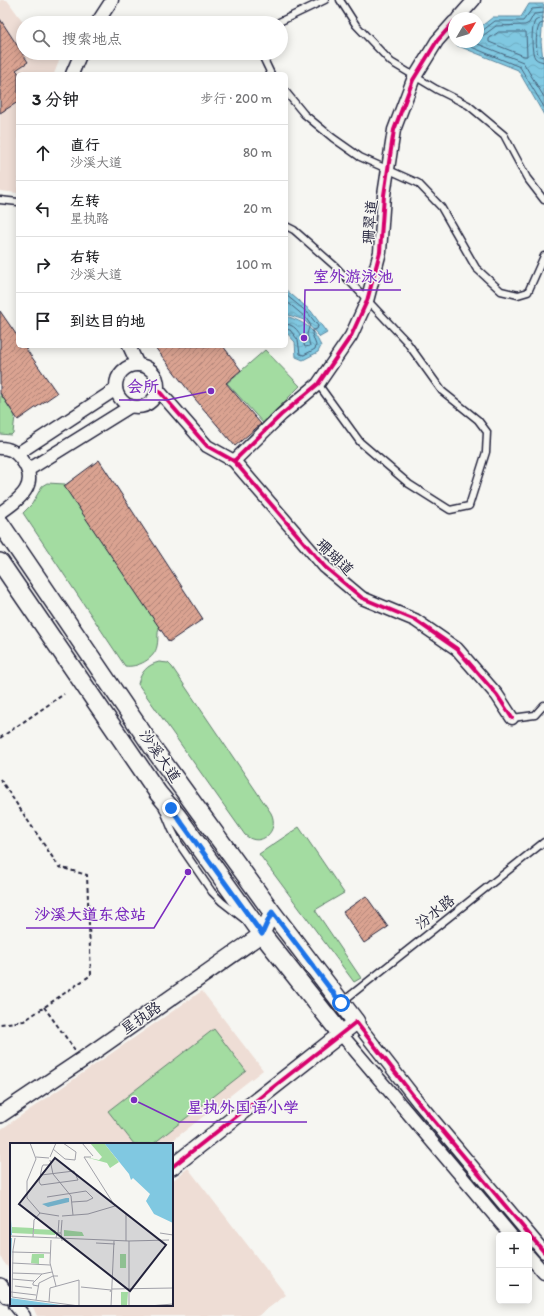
<!DOCTYPE html>
<html lang="zh">
<meta charset="utf-8">
<style>
:root{--surface:#fff;--page:#f6f6f6;--text:#202124;--muted:#757577;--line:#e0e0e0}
body{margin:0;font-family:Itim,"LXGW WenKai TC",sans-serif;background:var(--page);color:var(--text)}
.controls{position:absolute;right:12px;bottom:12px;display:grid;overflow:hidden;border-radius:6px;box-shadow:0 2px 10px #0003}
.controls button{width:36px;height:36px;display:grid;place-items:center;padding:0;border:0;border-bottom:1px solid var(--line);background:var(--surface);color:var(--text);font:20px sans-serif}
.compass{position:absolute;left:448px;top:12px;width:36px;height:36px;border-radius:50%;background:var(--surface);box-shadow:0 2px 10px #0003;rotate:52deg}
.stop{position:absolute;width:12px;height:12px;margin:-9px;border:3px solid #1a73e8;border-radius:50%;background:#fff}
.stop.end{background:#1a73e8;border-color:#fff;box-shadow:0 1px 4px #0008}
.list{margin:0;padding:0;list-style:none}
h2{display:flex;justify-content:space-between;align-items:center;height:52px;margin:0;padding:0 16px;font-size:17px}
h2 small{font-size:13px;font-weight:400;color:var(--muted)}
.list li{display:grid;grid-template-columns:26px 1fr auto;gap:12px;align-items:center;box-sizing:border-box;height:56px;padding:0 16px;border-top:1px solid var(--line)}
.list b{display:block;font-size:15px;white-space:nowrap}
.list p{margin:0;font-size:13px;white-space:nowrap;color:var(--muted)}
.list em{font-size:13px;font-style:normal;color:var(--muted)}
.icon{flex:none;width:22px;height:22px;fill:none;stroke:currentColor;stroke-width:2;stroke-linecap:round;stroke-linejoin:round}
.map{position:relative;flex:none;width:544px;height:1316px;overflow:hidden}
.search{position:absolute;background:var(--surface);box-shadow:0 2px 10px #0003;left:16px;top:16px;width:272px;height:44px;display:flex;align-items:center;gap:10px;box-sizing:border-box;padding:0 14px;border-radius:22px;color:var(--muted);font-size:15px}
.panel{position:absolute;background:var(--surface);box-shadow:0 2px 10px #0003;left:16px;top:72px;width:272px;height:276px;border-radius:6px}
.map>svg:first-child{display:block}
.built{fill:#eeddd5}
.grass{fill:#a3dca1;stroke:#627f6e}
.water{fill:url(#water-waves);stroke:#5a869f}
.lines{fill:none;stroke-linecap:round;stroke-linejoin:round}
.shore{stroke:#48647d;stroke-width:1}
.building{fill:url(#building-hatch);stroke:#22223b}
.service-casing{stroke:#22223b;stroke-width:9}
.minor-casing{stroke:#22223b;stroke-width:15}
.tertiary-casing{stroke:#22223b;stroke-width:18}
.secondary-casing{stroke:#22223b;stroke-width:20}
.path{stroke:#22223b;stroke-width:2;stroke-dasharray:4 3;stroke-linecap:butt}
.service{stroke:#f6f6f2;stroke-width:6}
.minor{stroke:#f6f6f2;stroke-width:12}
.tertiary{stroke:#f6f6f2;stroke-width:15}
.secondary{stroke:#f6f6f2;stroke-width:17}
.cycleway-casing{stroke:#f6f6f2;stroke-width:6}
.cycleway{stroke:#d6006c;stroke-width:4}
.route{stroke:#1a73e8;stroke-width:5}
.labels{text-anchor:middle;stroke-width:3;stroke-linejoin:round;paint-order:stroke}
.street-label{font-size:15px;fill:#22223b;stroke:#f6f6f2}
.inset-river{fill:none;stroke:#80c8e1;stroke-width:2}
.inset-road{fill:none;stroke:#a1a1a9;stroke-width:1}
.view{fill:#22223b;fill-opacity:0.15;stroke:#22223b;stroke-width:2}
.inset-edge{fill:none;stroke:#22223b;stroke-width:2}
.leader{fill:none;stroke:#7b2cbf;stroke-width:1.5}
.callout-dot{fill:#7b2cbf;stroke:#f6f6f2;stroke-width:1.5}
.callout-label{font-size:16px;text-anchor:middle;font-weight:bold;fill:#7b2cbf;stroke:#f6f6f2;stroke-width:3;stroke-linejoin:round;paint-order:stroke}
</style>
<div class="map">
<svg width="544" height="1316" viewBox="0 0 544 1316">
<defs>
<pattern id="water-waves" width="16" height="10" patternUnits="userSpaceOnUse"><rect width="16" height="10" fill="#80c8e1"/><path d="M0 5q4-4 8 0t8 0" fill="none" stroke="#6eacc2"/></pattern>
<pattern id="building-hatch" width="6" height="6" patternUnits="userSpaceOnUse"><rect width="6" height="6" fill="#daa391"/><path d="M-1 1l2-2M0 6l6-6M5 7l2-2" fill="none" stroke="#b08478"/></pattern>
</defs>
<rect width="100%" height="100%" fill="#f6f6f2"/>
<filter id="ink" filterUnits="userSpaceOnUse"><feTurbulence type="fractalNoise" baseFrequency=".025" numOctaves="2"/><feDisplacementMap in="SourceGraphic" scale="8" xChannelSelector="R" yChannelSelector="G"/><feConvolveMatrix kernelMatrix="1 2 1 2 8 2 1 2 1" color-interpolation-filters="sRGB"/></filter>
<g filter="url(#ink)">
<g class="built">
<path d="M0,0H7L24,23L23,53H62L54,74H18V193L0,191Z"/>
<path d="M202,991L263,1070L168,1144H11V1268L9,1269L0,1257V1130Z"/>
<path d="M188,1168L286,1295L258,1316H37L32,1305H172V1181Z"/>
</g>
<g class="grass">
<path d="M265,350L300,386L263,423L227,383Z"/>
<path d="M0,393L15,416L13,433L11,435L0,434Z"/>
<path d="M47,483L65,484L161,624C156,633 159,637 157,646C155,659 137,668 125,666L23,513L32,504L42,486Z"/>
<path d="M159,662L168,663L172,667L271,813C280,830 261,849 245,835L138,684C141,672 147,665 159,662Z"/>
<path d="M299,827L344,893L315,910L361,978L354,982L259,854Z"/>
<path d="M214,1029L246,1071L153,1144H134L108,1111Z"/>
</g>
<g class="water">
<path d="M529,4H544L541,42L544,68V115L518,70L456,45L461,42H478V29L493,17H521Z"/>
<path d="M286,290L311,311L327,333L320,337L304,320L286,314Z"/>
<path d="M286,316C306,323 312,327 321,346L318,352L303,360L296,357L295,342L286,332Z"/>
</g>
<g class="lines">
<g class="shore">
<path d="M544,18C541,18 538,19 535,21C531,27 531,53 535,58C538,61 541,61 544,62"/>
<path d="M544,23L540,24C536,29 535,48 538,54C540,57 541,56 544,57"/>
<path d="M478,31H482L495,21H523L532,9L544,8"/>
<path d="M499,32H526L527,56H524L489,42V39Z"/>
<path d="M478,37L484,35L496,26L525,25L529,23L534,14L544,13"/>
<path d="M462,42L464,44L520,67L544,107"/>
<path d="M473,42L523,62L544,97"/>
<path d="M286,295L308,313L318,326L317,329L313,330L312,334L316,345L315,349L304,355L300,354L298,340L290,330L286,329"/>
<path d="M286,301L305,317L310,324L307,334L310,346L305,347C302,338 298,325 286,324"/>
</g>
</g>
<g class="building">
<path d="M0,19L28,62L16,70L18,72V102L0,113Z"/>
<path d="M0,311L18,337V346H24L57,393L18,420L0,393Z"/>
<path d="M154,346H223L241,370L226,383L261,424L235,446L195,399Z"/>
<path d="M99,460L203,619L169,642L64,486Z"/>
<path d="M366,896L388,927L364,943L343,912Z"/>
</g>
<g class="lines">
<g class="service-casing">
<g id="service">
<path d="M340,0L356,25L391,62L436,89L468,105L504,135L527,178L544,200"/>
<path d="M277,23L325,0"/>
<path d="M261,53L271,74"/>
<path d="M286,92L304,114L333,138L360,157L418,183L441,207L476,268L501,291L518,295L528,292L544,256"/>
<path d="M0,200L18,202"/>
<path d="M286,226L294,230L336,267L406,341L442,391L478,420L487,432L486,452L469,506L450,510L409,484L360,442L318,384"/>
<path d="M512,718L535,715L544,705"/>
<path d="M163,808L172,830L179,844L212,892L222,902L245,920"/>
<path d="M342,1002L544,842"/>
</g>
</g>
<g class="minor-casing">
<g id="minor">
<path d="M458,18L474,0"/>
<path d="M97,23L112,0"/>
<path d="M72,74L81,53"/>
<path d="M129,346L138,365"/>
<circle cx="137" cy="386" r="21"/>
<path d="M158,390L207,446L234,461L325,567L362,598L415,620L457,649L497,695L512,718"/>
<path d="M0,448C9,448 15,451 21,459C41,484 20,499 0,513"/>
<path d="M17,454L116,389"/>
<path d="M234,461L281,415L318,384L351,336L367,301L380,252L384,195L394,130L413,80L437,41L454,22"/>
<path d="M28,470L131,406"/>
<path d="M356,1022L419,1103L544,1252"/>
<path d="M341,1034L511,1235"/>
<path d="M529,1256L544,1273"/>
<path d="M15,1305L24,1316"/>
</g>
</g>
<g class="tertiary-casing">
<g id="tertiary">
<path d="M0,1115L82,1060L262,934L272,912"/>
<path d="M172,1167L356,1022"/>
<path d="M0,1286L7,1296L11,1293"/>
</g>
</g>
<g class="secondary-casing">
<g id="secondary">
<path d="M0,523L153,748L272,912L356,1022"/>
<path d="M0,562L158,793L178,817L262,934L341,1034"/>
</g>
</g>
<g class="path">
<path d="M0,738L64,694"/>
<path d="M0,779L59,867L87,875L91,975L24,1021L0,1024"/>
<path d="M44,1007L75,1050"/>
</g>
<use href="#service" class="service"/>
<use href="#minor" class="minor"/>
<use href="#tertiary" class="tertiary"/>
<use href="#secondary" class="secondary"/>
<g class="cycleway-casing">
<g id="cycleway">
<path d="M158,390L207,446L234,461L325,567L362,598L415,620L457,649L497,695L512,718"/>
<path d="M234,461L281,415L318,384L351,336L367,301L380,252L384,195L394,130L413,80L437,41L454,22"/>
<path d="M172,1167L356,1022L419,1103L544,1252"/>
</g>
</g>
<use href="#cycleway" class="cycleway"/>
</g>
</g>
<g class="lines" filter="url(#ink)">
<path class="route" d="M171,808L262,934L272,912L341,1003"/>
</g>
<g class="labels">
<g class="street-label">
<text transform="translate(370 222) rotate(-85)" y="5">珊翠道</text>
<text transform="translate(335 557) rotate(44)" y="5">珊瑚道</text>
<text transform="translate(160 756) rotate(55)" y="5">沙溪大道</text>
<text transform="translate(435 912) rotate(-38)" y="5">汾水路</text>
<text transform="translate(141 1018) rotate(-35)" y="5">星执路</text>
</g>
</g>
<g transform="translate(10 1143)">
<rect width="163" height="163" fill="#f6f6f2"/>
<path d="M80,0H94L109,19L100,25L97,20L75,14L89,17L92,14ZM2,84L23,85V91L2,90ZM24,86L45,87L46,89L45,92L24,91ZM54,87L72,89L74,93H54ZM110,111H116V125H110ZM111,149H118L117,163H111Z" fill="#a3dca1"/>
<path d="M22,111H34V115H29V121L21,120Z" fill="#a3dca1"/>
<path d="M94,0H163V80L144,71L136,58L140,51L123,35L121,37L119,31ZM56,55H59V59L38,64L32,61ZM0,155L58,163H0Z" fill="#80c8e1"/>
<path class="inset-river" d="M0,76L1,92M0,116L1,95"/>
<path class="inset-road" d="M20,0L26,16L17,38V55L30,70L49,73M72,0L83,13M43,6L55,16L65,17L66,9L53,0M26,14L39,15M40,14L46,0M40,17L43,31L61,53L63,72M31,32L64,28L68,37L31,42L29,39L32,24L33,22H40M37,54L76,48L83,55L77,58L62,59M116,70V98M52,73L78,71L105,63L74,14H81M48,90L49,77M51,90L52,77M150,90L163,92M0,93L119,98M23,94L24,77L30,70M5,95L3,107L2,154L69,163M46,95L47,90H51L52,98M41,97L40,120L46,143M86,100L105,101M2,109L40,110M2,120L40,122M2,130L32,131L42,129M2,136L24,138M5,143L22,145M28,143L23,142V140L32,131M71,144L101,147L100,149M102,146L163,145M1,149L26,152M26,157L29,140L43,133H48M39,159L40,145L69,137V163M101,163L104,98M119,163V98L159,97M139,163L163,161"/>
<path class="view" d="M45,15L156,102L120,148L9,61Z"/>
<rect width="163" height="163" class="inset-edge"/>
</g>
<path class="leader" d="M304 338L305 290H401M211 391L167 400H119M188 872L154 928H26M134 1100L179 1122H307"/>
<g class="callout-dot">
<circle cx="304" cy="338" r="4"/>
<circle cx="211" cy="391" r="4"/>
<circle cx="188" cy="872" r="4"/>
<circle cx="134" cy="1100" r="4"/>
</g>
<g class="callout-label">
<text x="353" y="282">室外游泳池</text>
<text x="143" y="392">会所</text>
<text x="90" y="920">沙溪大道东总站</text>
<text x="243" y="1113">星执外国语小学</text>
</g>
</svg>
<div class="controls">
<button>+</button>
<button>−</button>
</div>
<svg class="compass" viewBox="-18 -18 36 36"><path d="M0-13l5 13h-10z" fill="#e53935"/><path d="M0 13l5-13h-10z" fill="#757577"/></svg>
<div class="stop" style="left:341px;top:1003px"></div>
<div class="stop end" style="left:171px;top:808px"></div>
<div class="search"><svg class="icon" aria-label="search" viewBox="0 0 24 24"><circle cx="10" cy="10" r="6"/><path d="M15 15l6 6"/></svg>搜索地点</div>
<section class="panel">
<h2>3 分钟<small>步行 · 200 m</small></h2>
<ul class="list">
<li><svg class="icon" aria-label="ahead" viewBox="0 0 24 24"><path d="M12 20V5M6 11l6-6 6 6"/></svg><div><b>直行</b><p>沙溪大道</p></div><em>80 m</em></li>
<li><svg class="icon" aria-label="left" viewBox="0 0 24 24"><path d="M17 20v-9H6M10 6l-5 5 5 5"/></svg><div><b>左转</b><p>星执路</p></div><em>20 m</em></li>
<li><svg class="icon" aria-label="right" viewBox="0 0 24 24"><path d="M7 20v-9h11M14 6l5 5-5 5"/></svg><div><b>右转</b><p>沙溪大道</p></div><em>100 m</em></li>
<li><svg class="icon" aria-label="arrive" viewBox="0 0 24 24"><path d="M6 21V4h12l-3 4 3 4H6"/></svg><div><b>到达目的地</b></div></li>
</ul>
</section>
</div>
